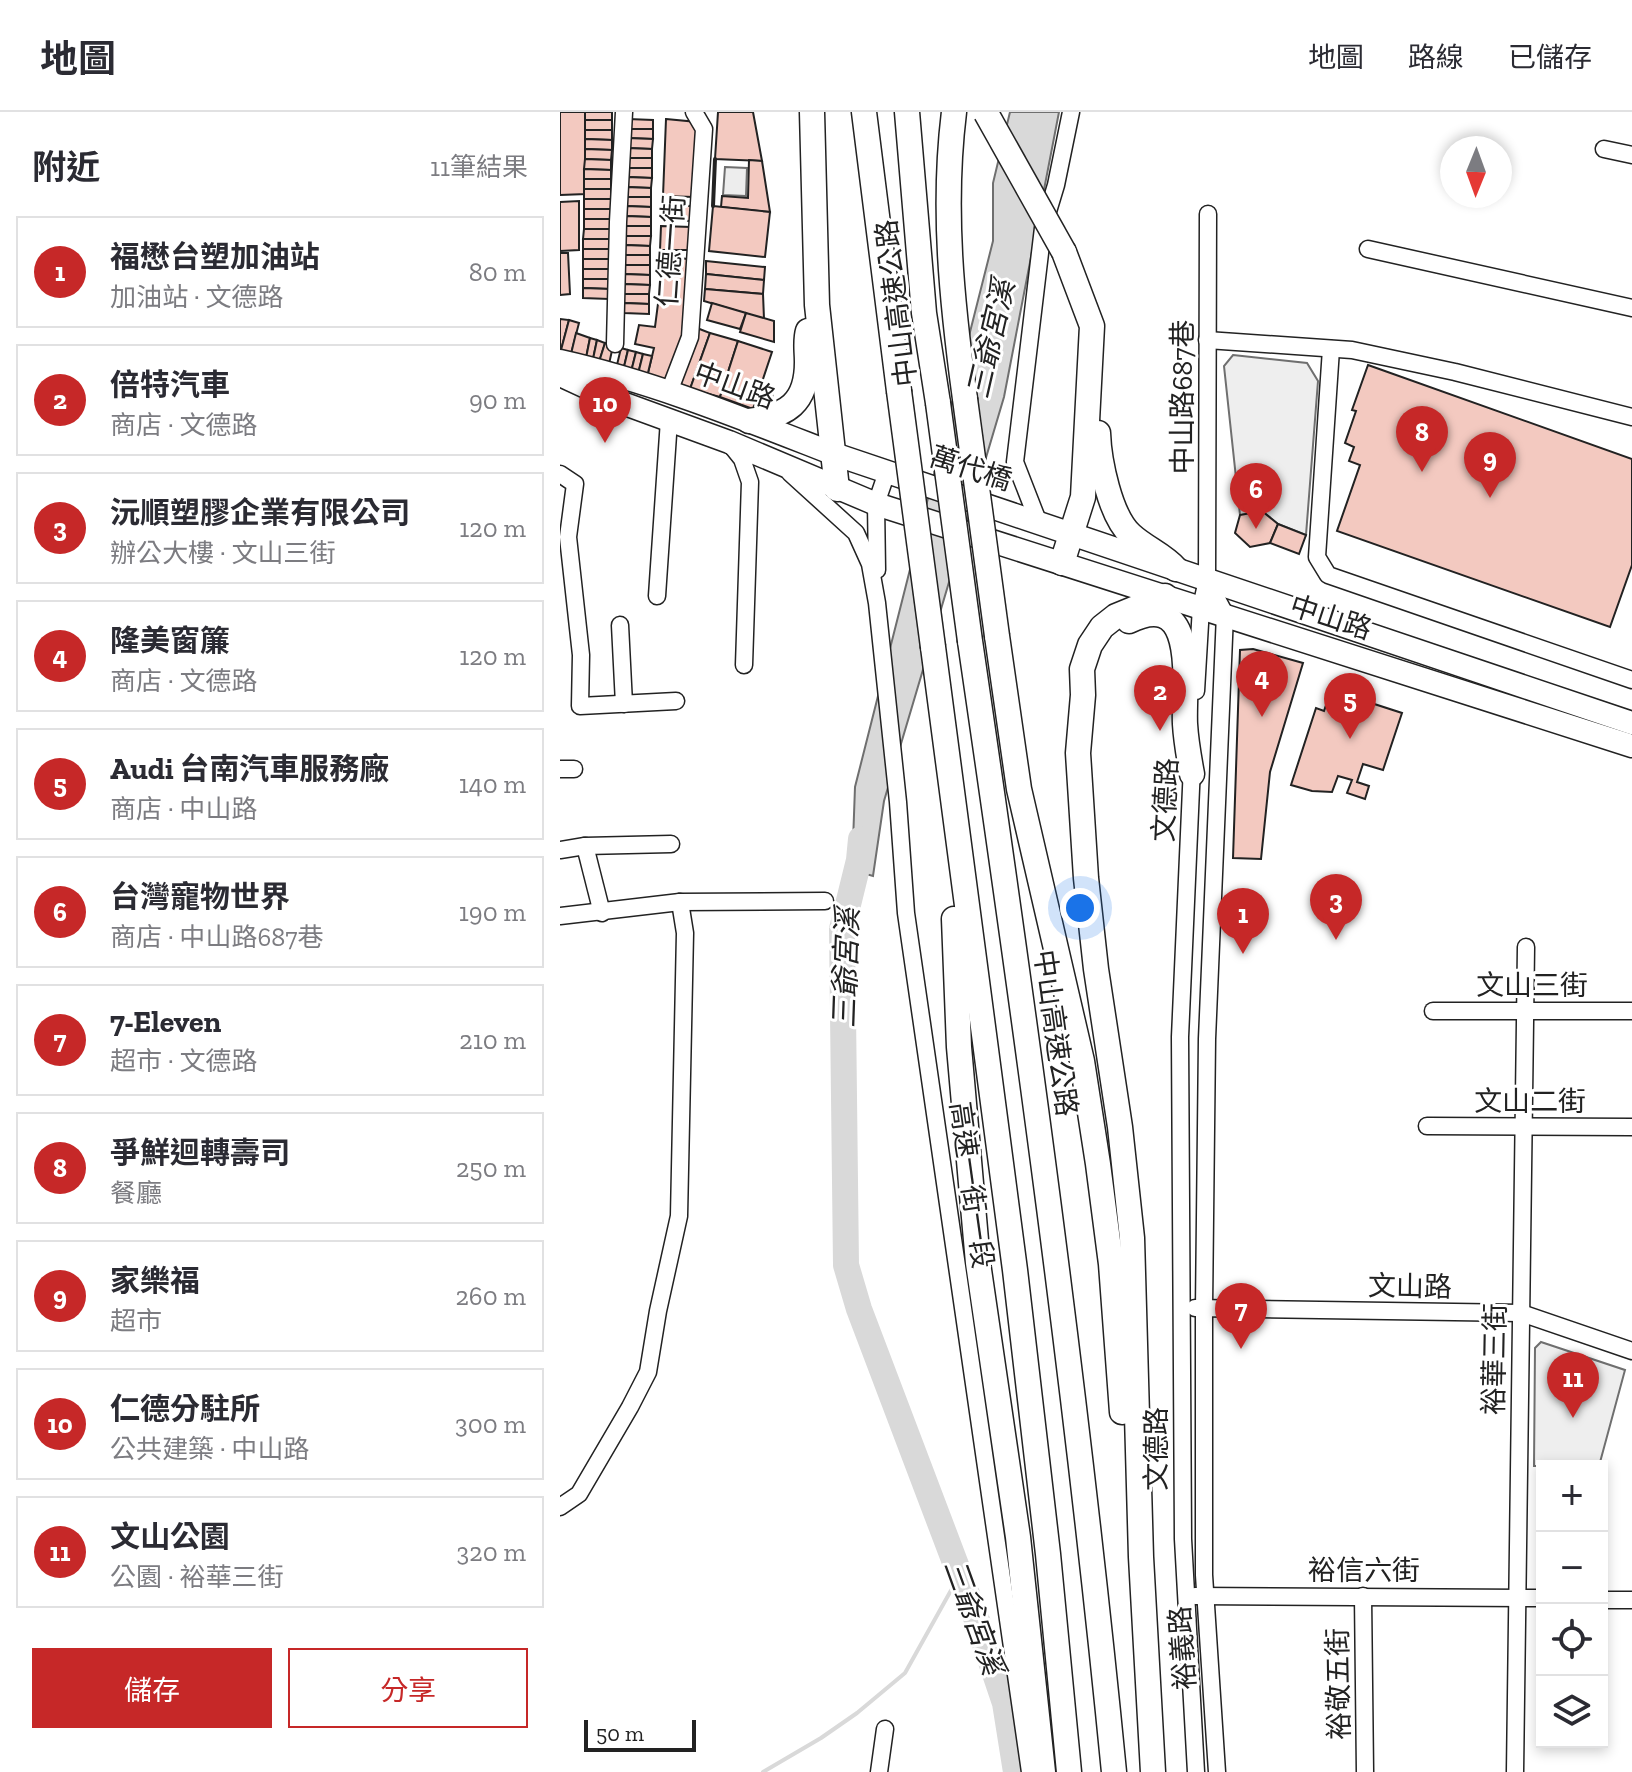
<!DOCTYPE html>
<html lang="zh-TW">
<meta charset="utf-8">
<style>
:root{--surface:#fff;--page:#f2f2f3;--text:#2b2b33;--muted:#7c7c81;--line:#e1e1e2;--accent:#c62828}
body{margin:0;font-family:"Zilla Slab","Noto Sans TC",serif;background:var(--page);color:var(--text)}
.controls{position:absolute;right:24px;bottom:24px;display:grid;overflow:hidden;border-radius:0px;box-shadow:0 4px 12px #0003}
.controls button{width:72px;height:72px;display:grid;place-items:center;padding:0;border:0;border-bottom:2px solid var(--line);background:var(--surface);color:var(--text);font:40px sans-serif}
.compass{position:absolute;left:880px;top:24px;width:72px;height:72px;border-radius:50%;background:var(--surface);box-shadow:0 4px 12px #0003;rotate:181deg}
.scale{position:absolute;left:24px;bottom:20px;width:112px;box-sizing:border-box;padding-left:8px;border:4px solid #222;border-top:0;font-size:22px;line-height:28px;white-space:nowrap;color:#222;-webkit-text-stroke:6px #fff;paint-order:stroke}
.you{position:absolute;left:520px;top:796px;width:28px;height:28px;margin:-20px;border:6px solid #fff;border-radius:50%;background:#1a73e8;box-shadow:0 0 0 12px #1a73e833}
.badge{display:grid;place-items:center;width:52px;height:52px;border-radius:50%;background:var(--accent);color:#fff;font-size:26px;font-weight:700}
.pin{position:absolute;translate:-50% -66px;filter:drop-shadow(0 2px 4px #0008)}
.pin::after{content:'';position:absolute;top:42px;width:28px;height:24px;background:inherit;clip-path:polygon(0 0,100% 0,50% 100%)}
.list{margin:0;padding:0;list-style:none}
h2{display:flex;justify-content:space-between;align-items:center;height:104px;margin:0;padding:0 32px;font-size:34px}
h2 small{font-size:26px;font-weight:400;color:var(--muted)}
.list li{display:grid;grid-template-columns:52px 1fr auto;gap:24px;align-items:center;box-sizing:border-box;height:112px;margin:0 16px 16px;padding:0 16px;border:2px solid var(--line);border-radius:0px}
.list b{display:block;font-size:30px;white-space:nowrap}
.list p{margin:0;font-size:26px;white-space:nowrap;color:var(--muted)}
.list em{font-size:26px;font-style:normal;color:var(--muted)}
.actions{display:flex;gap:16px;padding:24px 32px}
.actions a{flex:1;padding:18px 0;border:2px solid var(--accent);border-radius:0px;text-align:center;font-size:28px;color:var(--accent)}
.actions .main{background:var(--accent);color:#fff}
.icon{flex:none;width:44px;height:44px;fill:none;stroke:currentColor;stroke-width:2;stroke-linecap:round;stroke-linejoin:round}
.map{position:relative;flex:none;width:1072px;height:1660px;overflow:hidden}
header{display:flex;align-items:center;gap:48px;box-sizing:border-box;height:112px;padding:0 40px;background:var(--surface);border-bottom:2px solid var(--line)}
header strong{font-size:38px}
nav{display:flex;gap:44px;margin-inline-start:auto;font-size:28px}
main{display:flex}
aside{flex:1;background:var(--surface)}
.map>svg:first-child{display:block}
.green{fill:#eee;stroke:#6f6f6f;stroke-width:2}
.parking{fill:#ededed;stroke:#6f6f6f;stroke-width:2}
.water{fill:#d9d9d9;stroke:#6f6f6f;stroke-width:2}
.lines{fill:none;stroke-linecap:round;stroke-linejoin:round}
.stream{stroke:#d9d9d9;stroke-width:4}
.river{stroke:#d9d9d9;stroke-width:26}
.building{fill:#f3c9c0;stroke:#222;stroke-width:2}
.minor-casing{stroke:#222;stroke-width:19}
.major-casing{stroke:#222;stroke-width:25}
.highway-casing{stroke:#222;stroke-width:27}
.minor{stroke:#fff;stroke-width:16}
.major{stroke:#fff;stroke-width:22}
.highway{stroke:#fff;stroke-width:24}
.highway-bridge-casing{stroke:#222;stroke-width:27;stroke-linecap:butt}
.highway-bridge{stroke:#fff;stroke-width:24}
.wall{stroke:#222;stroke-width:4}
.labels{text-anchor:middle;stroke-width:6;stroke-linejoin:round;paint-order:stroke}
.street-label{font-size:28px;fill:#222;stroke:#fff}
.water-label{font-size:30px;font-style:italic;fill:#222;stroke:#fff}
</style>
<header>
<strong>地圖</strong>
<nav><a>地圖</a><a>路線</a><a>已儲存</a></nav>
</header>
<main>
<aside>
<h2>附近<small>11筆結果</small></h2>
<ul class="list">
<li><span class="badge">1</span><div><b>福懋台塑加油站</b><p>加油站 · 文德路</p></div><em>80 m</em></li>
<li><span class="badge">2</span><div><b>倍特汽車</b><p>商店 · 文德路</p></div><em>90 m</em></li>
<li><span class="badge">3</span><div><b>沅順塑膠企業有限公司</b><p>辦公大樓 · 文山三街</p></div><em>120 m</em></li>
<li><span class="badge">4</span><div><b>隆美窗簾</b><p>商店 · 文德路</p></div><em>120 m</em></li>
<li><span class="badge">5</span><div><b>Audi 台南汽車服務廠</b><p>商店 · 中山路</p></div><em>140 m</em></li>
<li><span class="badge">6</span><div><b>台灣寵物世界</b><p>商店 · 中山路687巷</p></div><em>190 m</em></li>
<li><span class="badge">7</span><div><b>7-Eleven</b><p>超市 · 文德路</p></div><em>210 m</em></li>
<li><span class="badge">8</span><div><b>爭鮮迴轉壽司</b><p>餐廳</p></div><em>250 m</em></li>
<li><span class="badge">9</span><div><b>家樂福</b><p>超市</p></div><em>260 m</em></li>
<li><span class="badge">10</span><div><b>仁德分駐所</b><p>公共建築 · 中山路</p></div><em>300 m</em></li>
<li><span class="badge">11</span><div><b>文山公園</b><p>公園 · 裕華三街</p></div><em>320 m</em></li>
</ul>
<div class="actions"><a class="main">儲存</a><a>分享</a></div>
</aside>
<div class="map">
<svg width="1072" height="1660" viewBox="0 0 1072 1660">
<rect width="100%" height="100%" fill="#fff"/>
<g class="green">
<path d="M673,243L747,251L758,269L746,423L718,412L702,399L680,403L664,254Z"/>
<path d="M981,1230L1065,1258L1039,1354H974L975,1236Z"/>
</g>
<path class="parking" d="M165,55L187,56L186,84L163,83Z"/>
<path class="water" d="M450,0H499L444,285L324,689L313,764L292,758L295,675L433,129V71Z"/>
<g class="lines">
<path class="stream" d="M203,1660L261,1626L297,1601L345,1561L399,1464"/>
<path class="river" d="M301,727L299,748L282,817L286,1153L299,1197L418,1511L445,1591L456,1660"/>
</g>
<g class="building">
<path d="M0,0H26V82L0,83Z"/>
<rect x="25" y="0" width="27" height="8"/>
<path d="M158,0H193L202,49L155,47Z"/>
<path d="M68,7L93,8V17H67Z"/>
<path d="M106,7L137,10L134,85L103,84Z"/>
<rect x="25" y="8" width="27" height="10"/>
<path d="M67,17H93V27L67,26Z"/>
<path d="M25,18H52V28L25,27Z"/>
<path d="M67,26L93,27L92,37L67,36Z"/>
<path d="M25,27L52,28V38L25,37Z"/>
<path d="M67,36L92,37V46H67Z"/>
<path d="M25,37L52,38L51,48L25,47Z"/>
<rect x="67" y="46" width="25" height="10"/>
<path d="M25,47L51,48V58L24,57Z"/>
<path d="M189,48L202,49L210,100L161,95L162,84L188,86Z"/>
<path d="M67,56H92V66L67,65Z"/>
<path d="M24,57L51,58V67H24Z"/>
<path d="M67,65L92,66L91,76L66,75Z"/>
<rect x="24" y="67" width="27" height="10"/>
<path d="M66,75L91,76V85H66Z"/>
<rect x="24" y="77" width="27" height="10"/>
<path d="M66,85H91V95L66,94Z"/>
<rect x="24" y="87" width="27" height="10"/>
<path d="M19,89V138L0,139V90Z"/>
<path d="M103,93L132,94V109L102,108Z"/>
<path d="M66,94L91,95V105L66,104Z"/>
<path d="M153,94L210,100L205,145L149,139Z"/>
<rect x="24" y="97" width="27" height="10"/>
<path d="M66,104L91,105V114H65Z"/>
<path d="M24,107H51L50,117H24Z"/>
<rect x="65" y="114" width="26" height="10"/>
<path d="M101,114L131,115L130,138H100Z"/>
<path d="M24,117H50V127H23Z"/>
<path d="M65,124H91L90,134L65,133Z"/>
<rect x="23" y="127" width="27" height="10"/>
<path d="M65,133L90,134V143H65Z"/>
<rect x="23" y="137" width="27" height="10"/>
<path d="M0,141H8L10,182L0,183Z"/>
<rect x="65" y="143" width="25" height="10"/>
<path d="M104,145L128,147L122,225L109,269L87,265L94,236L75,232L79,213L95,215Z"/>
<rect x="23" y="147" width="27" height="10"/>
<path d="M146,149L205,155L204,168L146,162Z"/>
<path d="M65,153H90V163L64,162Z"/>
<rect x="23" y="157" width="27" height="10"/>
<path d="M64,162L90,163V173L64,172Z"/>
<path d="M146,162L204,168L203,182L145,177Z"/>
<path d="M23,167H50V177L23,176Z"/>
<path d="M64,172L90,173L89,182H64Z"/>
<path d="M23,176L50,177L49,187L23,186Z"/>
<path d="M145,177L203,182L204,207L144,189Z"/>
<path d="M64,182H89V192L64,191Z"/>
<path d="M64,191L89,192V202L64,201Z"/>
<path d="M152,191L186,201L180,217L147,208Z"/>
<path d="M186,201L214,209V230L180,220Z"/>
<path d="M0,207L9,208L1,238H0Z"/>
<path d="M9,208L19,211L11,242L1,238Z"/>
<path d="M137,216L150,221L130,277L120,274Z"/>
<path d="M16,221L30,226L26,246L11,242Z"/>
<path d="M150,221L178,229L160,285L130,277Z"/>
<path d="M30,226L37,228L33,247L26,246Z"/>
<path d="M37,228L45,231L39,250L33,247Z"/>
<path d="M178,229L212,240L193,297L160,285Z"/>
<path d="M45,231L53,234L49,252L39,250Z"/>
<path d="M61,236L68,238L63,259L56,257Z"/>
<path d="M68,238L76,240L71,260L63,259Z"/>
<path d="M76,240L83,242L78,262L71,260Z"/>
<path d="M83,242L92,244L87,265L78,262Z"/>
<path d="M808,253L1072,347V453L1050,515L777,419L800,353L789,349L794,335L785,331L796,299L792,298Z"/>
<path d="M203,277L213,278L211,295L201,294Z"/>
<path d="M702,399L718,412L710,431L690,435L675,421L680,403Z"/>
<path d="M718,412L746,423L739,442L710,431Z"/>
<path d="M693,537L743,551L710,660L701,747L673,746L680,538Z"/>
<path d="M771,578L842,601L823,658L803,652L797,670L809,674L805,687L787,681L792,668L778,664L772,680L752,679L731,673L756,596L764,599Z"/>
</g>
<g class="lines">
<g class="minor-casing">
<g id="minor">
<path d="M1044,37L1072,43"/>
<path d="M808,137L1072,196"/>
<path d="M647,228L792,238L895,260L1072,305"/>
<path d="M55,232L58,110L64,0"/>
<path d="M771,237L757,445L768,463L1072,568"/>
<path d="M109,280L130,225L144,17L134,0"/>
<path d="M170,332L182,347L190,370L184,553"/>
<path d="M230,361L296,421L310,452L317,491L338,690L346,801L470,1660"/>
<path d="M0,362L15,372L8,425L21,543L20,594L116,589"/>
<path d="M478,409L455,350L483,116L496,73L511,0"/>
<path d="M317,458L316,392L327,360"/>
<path d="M647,468L665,502L647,927L644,1196V1463L657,1660"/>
<path d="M97,484L109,308"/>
<path d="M60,513L64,592"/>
<path d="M636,579L641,495L647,468L648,102"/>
<path d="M632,654L620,925L623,1427L636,1660"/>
<path d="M0,657H14"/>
<path d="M25,734L42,801"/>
<path d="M0,738L25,734L111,732"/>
<path d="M0,804L120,790L265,789"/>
<path d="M873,899H1072"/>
<path d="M867,1014L1072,1015"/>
<path d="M635,1196L961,1201L1072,1239"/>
<path d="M0,1395L19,1382L70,1295L88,1260L98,1199L119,1104L125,821L120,790"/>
<path d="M635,1484L982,1486"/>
<path d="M803,1484L805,1660"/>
<path d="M1042,1488H1072"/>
<path d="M319,1660L325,1617"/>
<path d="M955,1660L966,835"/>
</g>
</g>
<g class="major-casing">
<g id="major">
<path d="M0,249C94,270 184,307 274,342L1072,611"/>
<path d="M0,263L54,288L169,330L316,392L1072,634"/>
</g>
</g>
<g class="highway-casing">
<g id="highway">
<path d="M252,0L257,193L277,377"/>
<path d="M304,0L339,279"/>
<path d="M347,0L364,201L378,291"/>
<path d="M394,0C382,97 392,191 405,287"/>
<path d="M189,309C227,304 247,291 247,250C247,239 245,229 248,219"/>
<path d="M538,321C539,349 550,404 571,423C585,436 604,443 616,457"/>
<path d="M502,451L523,385L532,214L504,140"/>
<path d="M569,509C640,475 623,576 625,612C626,629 629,646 632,662"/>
<path d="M437,524L459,677L522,949L538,1052L551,1152L562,1300"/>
<path d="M410,529C465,905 517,1282 554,1660"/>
<path d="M373,535L455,1158L488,1442L509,1660"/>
<path d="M394,807L399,935L418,1151L458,1425L483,1660"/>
<path d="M593,1660L581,1445L572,1126L560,1015L536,857L526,766L518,641L523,583L522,557L530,533L542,515L556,504L605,484"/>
</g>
</g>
<use href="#minor" class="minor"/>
<use href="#major" class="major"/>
<use href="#highway" class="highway"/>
<g class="highway-bridge-casing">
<g id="highway-bridge">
<path d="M426,1L504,140"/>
<path d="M339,279L373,535"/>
<path d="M405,287L437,524"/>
<path d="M378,291L410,529"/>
</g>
</g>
<use href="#highway-bridge" class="highway-bridge"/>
<path class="wall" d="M153,94L155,47"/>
</g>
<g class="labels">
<g class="street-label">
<text transform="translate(110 139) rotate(-86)" y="10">仁德一街</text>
<text transform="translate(336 191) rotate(-97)" y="10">中山高速公路</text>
<text transform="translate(175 273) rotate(20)" y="10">中山路</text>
<text transform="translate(622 285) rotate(-90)" y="10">中山路687巷</text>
<text transform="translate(411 356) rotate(18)" y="10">萬代橋</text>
<text transform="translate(771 505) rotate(18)" y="10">中山路</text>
<text transform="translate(605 688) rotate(-87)" y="10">文德路</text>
<text x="972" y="883">文山三街</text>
<text transform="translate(496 921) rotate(82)" y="10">中山高速公路</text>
<text x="970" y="999">文山二街</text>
<text transform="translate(412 1073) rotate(82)" y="10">高速一街一段</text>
<text transform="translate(850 1174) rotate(1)" y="10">文山路</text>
<text transform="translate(934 1247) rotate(-89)" y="10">裕華三街</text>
<text transform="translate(596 1337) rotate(-90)" y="10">文德路</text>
<text x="804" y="1468">裕信六街</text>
<text transform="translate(622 1536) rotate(-94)" y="10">裕義路</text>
<text transform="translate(778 1572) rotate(-91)" y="10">裕敬五街</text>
</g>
<g class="water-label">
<text transform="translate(431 227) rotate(-77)" y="10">三爺宮溪</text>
<text transform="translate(286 856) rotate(-88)" y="10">三爺宮溪</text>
<text transform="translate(414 1505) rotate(70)" y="10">三爺宮溪</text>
</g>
</g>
</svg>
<div class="controls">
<button>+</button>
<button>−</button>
<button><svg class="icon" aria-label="locate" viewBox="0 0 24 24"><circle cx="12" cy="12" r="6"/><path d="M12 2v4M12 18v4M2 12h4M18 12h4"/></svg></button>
<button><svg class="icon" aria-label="layers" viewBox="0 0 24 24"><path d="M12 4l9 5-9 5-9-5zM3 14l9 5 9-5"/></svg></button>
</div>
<svg class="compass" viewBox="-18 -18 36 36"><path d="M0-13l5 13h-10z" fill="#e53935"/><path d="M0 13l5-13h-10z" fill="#7c7c81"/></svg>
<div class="scale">50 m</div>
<div class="you"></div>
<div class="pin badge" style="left:683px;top:842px">1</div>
<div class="pin badge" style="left:600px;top:619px">2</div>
<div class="pin badge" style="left:776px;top:828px">3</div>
<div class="pin badge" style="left:702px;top:605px">4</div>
<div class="pin badge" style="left:790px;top:627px">5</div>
<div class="pin badge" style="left:696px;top:417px">6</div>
<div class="pin badge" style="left:681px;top:1237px">7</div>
<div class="pin badge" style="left:862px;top:360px">8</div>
<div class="pin badge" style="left:930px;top:386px">9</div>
<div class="pin badge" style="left:45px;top:331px">10</div>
<div class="pin badge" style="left:1013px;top:1306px">11</div>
</div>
</main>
